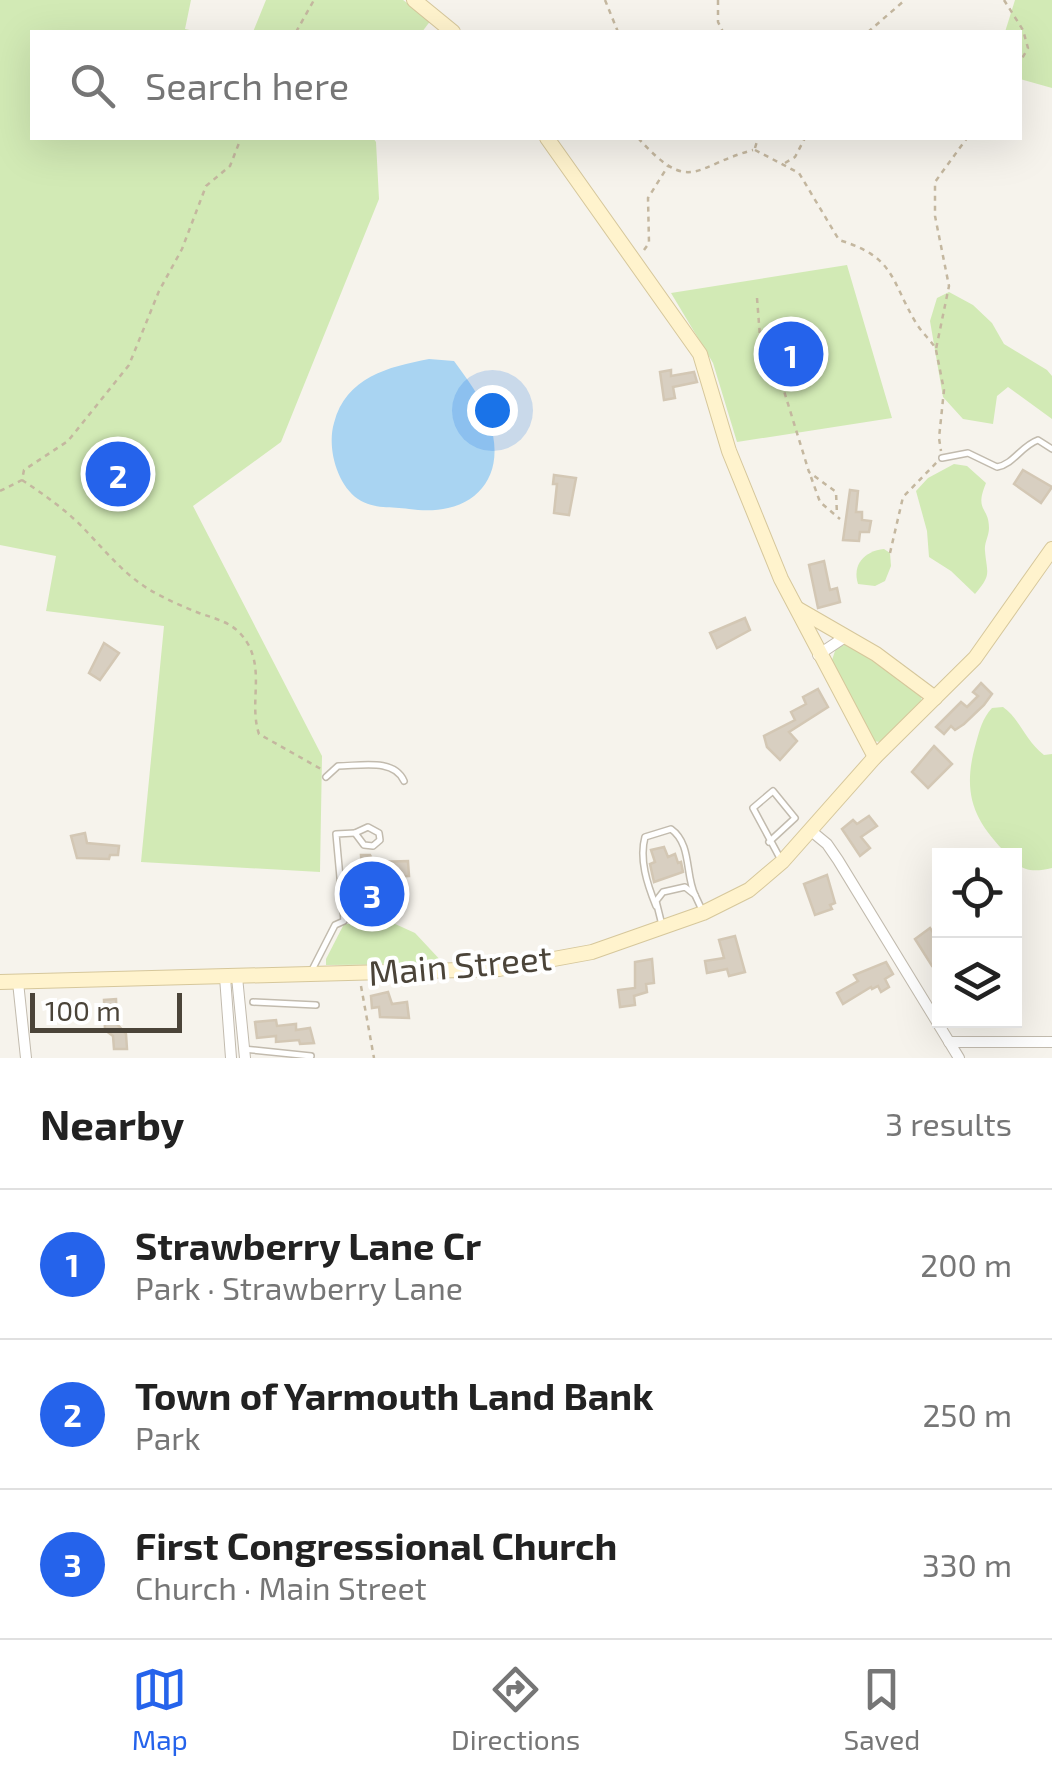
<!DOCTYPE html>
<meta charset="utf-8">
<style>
:root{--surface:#fff;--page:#f2f2f2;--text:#222;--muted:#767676;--line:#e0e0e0;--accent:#2563eb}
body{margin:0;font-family:"Exo 2",sans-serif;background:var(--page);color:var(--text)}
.controls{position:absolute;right:30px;bottom:30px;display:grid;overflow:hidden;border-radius:0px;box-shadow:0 10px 40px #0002}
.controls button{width:90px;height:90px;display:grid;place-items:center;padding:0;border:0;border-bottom:2px solid var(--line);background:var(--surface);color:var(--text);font:50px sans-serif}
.scale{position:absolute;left:30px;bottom:25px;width:152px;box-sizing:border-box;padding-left:10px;border:5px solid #4b4439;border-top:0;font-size:28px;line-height:35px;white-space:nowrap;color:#4b4439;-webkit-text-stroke:8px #fff;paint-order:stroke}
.you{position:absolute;left:492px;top:410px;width:35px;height:35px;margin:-25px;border:8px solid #fff;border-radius:50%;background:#1a73e8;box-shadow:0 0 0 15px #1a73e833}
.badge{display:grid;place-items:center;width:65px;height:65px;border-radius:50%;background:var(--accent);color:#fff;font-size:32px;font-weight:700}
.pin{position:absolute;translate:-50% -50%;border:5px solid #fff;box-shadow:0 2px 10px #0006}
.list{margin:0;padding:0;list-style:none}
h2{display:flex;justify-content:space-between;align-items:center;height:130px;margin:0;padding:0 40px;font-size:42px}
h2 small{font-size:32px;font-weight:400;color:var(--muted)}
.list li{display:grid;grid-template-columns:65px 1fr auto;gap:30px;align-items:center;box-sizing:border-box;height:150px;padding:0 40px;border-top:2px solid var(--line)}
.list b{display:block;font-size:38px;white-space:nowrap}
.list p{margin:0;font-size:32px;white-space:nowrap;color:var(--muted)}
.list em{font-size:32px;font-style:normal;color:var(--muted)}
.icon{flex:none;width:55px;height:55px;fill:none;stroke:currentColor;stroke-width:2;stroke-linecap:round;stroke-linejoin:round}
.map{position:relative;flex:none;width:1052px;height:1058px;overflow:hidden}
.search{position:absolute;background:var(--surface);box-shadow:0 10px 40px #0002;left:30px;right:30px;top:30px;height:110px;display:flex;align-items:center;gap:25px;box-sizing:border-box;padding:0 35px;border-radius:0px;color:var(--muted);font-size:38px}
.sheet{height:580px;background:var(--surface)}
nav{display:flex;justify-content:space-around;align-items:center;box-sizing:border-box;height:140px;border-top:2px solid var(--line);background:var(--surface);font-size:28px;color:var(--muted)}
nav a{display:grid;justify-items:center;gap:5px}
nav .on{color:var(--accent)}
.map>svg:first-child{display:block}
.green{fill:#d2eab5}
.water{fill:#a9d4f2}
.building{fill:#d8cfc1;stroke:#d3c7b4;stroke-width:2.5}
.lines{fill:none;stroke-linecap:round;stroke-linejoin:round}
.lane-casing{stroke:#c2bbae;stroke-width:8}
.street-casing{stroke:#c2bbae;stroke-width:12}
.secondary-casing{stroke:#d6c79b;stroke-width:16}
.path{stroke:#c4b79f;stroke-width:2.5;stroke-dasharray:5 5;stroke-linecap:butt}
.lane{stroke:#fff;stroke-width:5}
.street{stroke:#fff;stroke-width:10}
.secondary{stroke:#fff3cd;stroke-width:14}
.labels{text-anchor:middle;stroke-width:8;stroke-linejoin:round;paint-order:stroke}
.street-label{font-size:35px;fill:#4b4439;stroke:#fff}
</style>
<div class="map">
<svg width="1052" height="1058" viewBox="0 0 1052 1058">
<rect width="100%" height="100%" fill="#f6f3ec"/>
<g class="green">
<path d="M0,0H191L185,29L199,32H32V138H373L376,142L379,199L281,442L193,506L322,756L320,872L141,862L164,626L46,611L56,556L0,545Z"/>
<path d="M266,0H403L431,20L422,32H253Z"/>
<path d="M1015,0H1052V88L1020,79V32H1005Z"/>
<path d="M847,265L892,418L737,442L713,363L671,293Z"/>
<path d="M949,292L973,305L992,323L1004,344L1047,370L1052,376V419L1008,387L997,396L993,424L963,419L943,397L930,321L937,298Z"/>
<path d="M954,464L967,466L986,483C974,512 989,506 989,528C989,536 984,543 985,551C987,574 992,574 975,594L951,571L929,557L927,531L916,491L928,478Z"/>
<path d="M884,549L890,553L891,566L885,581L875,586L858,584C852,565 864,551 884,549Z"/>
<path d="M847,644L854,646L921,696L922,702L880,742L872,741L830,666L836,648Z"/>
<path d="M1003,707C1020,719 1025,740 1044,755L1052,754V868C1038,871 1026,873 1015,862L1014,856L1008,855C972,819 962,792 976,743C980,729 982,719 992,708Z"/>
<path d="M393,923L415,933L444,964L326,965V959L344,924Z"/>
</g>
<path class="water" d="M429,359L454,361C467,379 482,398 489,420C510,482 469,518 409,509C391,506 375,510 358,499C336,484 327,446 334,423C346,377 388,367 429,359Z"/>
<g class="building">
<path d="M671,370V376L694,372L697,382L673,387L675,398L664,400L660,372Z"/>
<path d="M1023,470L1052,487L1041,503L1014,484Z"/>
<path d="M554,475L576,478L569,515L554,513L557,484H553Z"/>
<path d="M850,490L858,491L856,512H862V520L871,521L869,532H860L859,541L843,540Z"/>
<path d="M824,561L830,590L837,588L840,602L818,608L809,565Z"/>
<path d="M745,618L750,630L717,648L710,633Z"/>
<path d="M104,643L119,653L100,680L89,673Z"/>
<path d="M981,683L992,694L984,705L964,724L955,730L951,726L944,734L936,727L961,702L967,707L978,696L973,692Z"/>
<path d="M818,689L828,707L789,732L797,741L780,760L767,747L764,736L795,720L791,712L806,704L803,697Z"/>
<path d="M934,746L952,764L928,788L912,772Z"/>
<path d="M869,816L877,826L861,837L870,848L860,856L842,829L853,820L857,824Z"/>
<path d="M85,833L87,843L119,846L118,855H110L109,859L77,858L71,836Z"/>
<path d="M664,847L668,857L675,854L678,863L681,862L683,872L654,882L650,864L655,862L651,850Z"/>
<path d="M361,855H370L374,862L408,861L409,876L384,877L386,911L372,914L359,912L358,874H362Z"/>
<path d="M827,875L835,903L830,905L832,909L815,915L804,884Z"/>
<path d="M930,928L940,943V962L932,966L915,939Z"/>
<path d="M735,936L745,972L729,976L727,969L707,973L705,961L724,958L719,940Z"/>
<path d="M652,959L654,983L646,984L647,992L634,996L635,1005L620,1007L618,990L635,988V962Z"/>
<path d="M886,962L893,974L885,979L889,987L881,992L878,986L872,989L871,987L843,1004L837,993L858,981L854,975Z"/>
<path d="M388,992L392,1004L407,1002L409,1018L380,1017L379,1007L372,1008L371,996Z"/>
<path d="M116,999L117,1024L126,1034L127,1049H114L113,1036L105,1030L104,1000Z"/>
<path d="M276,1020L277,1026L296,1024V1030L310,1028L314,1043L300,1044L299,1040L276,1042V1036L257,1038L255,1022Z"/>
</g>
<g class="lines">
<g class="lane-casing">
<g id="lane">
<path d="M942,458L968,453L997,467C1014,464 1021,446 1038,440L1052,449"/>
<path d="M326,777L338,766C360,766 394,758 404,781"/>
<path d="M368,827L379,833L380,840L373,846L364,845L355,833Z"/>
<path d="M769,842L795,818L773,791L753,808L781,860"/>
<path d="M656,906C647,884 639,859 645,837L671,829C692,844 685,875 695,895"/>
<path d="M662,925L656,901L663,892L685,887L695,895L702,910"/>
<path d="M312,970L335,925L344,921L336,834L355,833"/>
<path d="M253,1002L316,1005"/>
<path d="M243,1049L311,1056"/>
</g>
</g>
<g class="street-casing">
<g id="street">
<path d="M818,655L845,637"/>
<path d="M810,830L827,844L838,860L959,1058"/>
<path d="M225,977L231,1058"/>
<path d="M237,977L245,1058"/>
<path d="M18,982L26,1058"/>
<path d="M949,1042H1052"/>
</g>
</g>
<g class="secondary-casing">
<g id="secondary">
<path d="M414,0L453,32"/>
<path d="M547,138L700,354L729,451L781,579L875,757"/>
<path d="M798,609L876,654L935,698"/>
<path d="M0,982L499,969L592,952L703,913L749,890L782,862L875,757L975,658L1052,549"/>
</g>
</g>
<g class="path">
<path d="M605,0L618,32"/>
<path d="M718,0V22L723,32"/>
<path d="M1004,0L1023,30L1028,48L1020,62"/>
<path d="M296,32L314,0"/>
<path d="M868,32L905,0"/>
<path d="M638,138C691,196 693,166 753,150"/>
<path d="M755,148L758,138"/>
<path d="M755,150L799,173L839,240C895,257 890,279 916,323C922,333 930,339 936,349L949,286L935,216V182L967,138"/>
<path d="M785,163L795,157L805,138"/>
<path d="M644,250L649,243L648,198L668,166"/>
<path d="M757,298L760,337L776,365L809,472L836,492L837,515"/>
<path d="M936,350L944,390L939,438L941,451"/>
<path d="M811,477L820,502L840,519"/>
<path d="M22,480C45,495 70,513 88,533C108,554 124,574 150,590C164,598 183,607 199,613C219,620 236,623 248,644C264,673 249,704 259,734L321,769"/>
<path d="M0,491L22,480L24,470L68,441L129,365L159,291L182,249L206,186L230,166L241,138"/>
<path d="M890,553L903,497L938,461"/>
<path d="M361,986L374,1058"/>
</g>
<use href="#lane" class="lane"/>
<use href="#street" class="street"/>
<use href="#secondary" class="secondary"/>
</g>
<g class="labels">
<g class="street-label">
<text transform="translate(460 966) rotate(-5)" y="12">Main Street</text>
</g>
</g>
</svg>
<div class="controls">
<button><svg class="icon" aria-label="locate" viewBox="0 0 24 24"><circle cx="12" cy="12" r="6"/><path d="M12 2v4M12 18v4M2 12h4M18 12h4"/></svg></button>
<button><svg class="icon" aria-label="layers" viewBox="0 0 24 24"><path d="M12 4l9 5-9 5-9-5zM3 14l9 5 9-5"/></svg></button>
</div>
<div class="scale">100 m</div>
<div class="you"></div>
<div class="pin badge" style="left:791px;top:354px">1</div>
<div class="pin badge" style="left:118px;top:474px">2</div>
<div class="pin badge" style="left:372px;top:894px">3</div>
<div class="search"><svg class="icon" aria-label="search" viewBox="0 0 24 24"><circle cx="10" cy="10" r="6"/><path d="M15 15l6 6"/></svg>Search here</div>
</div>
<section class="sheet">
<h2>Nearby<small>3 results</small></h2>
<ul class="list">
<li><span class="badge">1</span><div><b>Strawberry Lane Cr</b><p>Park · Strawberry Lane</p></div><em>200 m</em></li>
<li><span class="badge">2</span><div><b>Town of Yarmouth Land Bank</b><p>Park</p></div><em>250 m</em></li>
<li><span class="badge">3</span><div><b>First Congressional Church</b><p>Church · Main Street</p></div><em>330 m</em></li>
</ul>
</section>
<nav>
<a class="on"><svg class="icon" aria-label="map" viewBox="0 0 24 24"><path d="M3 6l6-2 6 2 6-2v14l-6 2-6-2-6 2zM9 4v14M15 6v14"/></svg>Map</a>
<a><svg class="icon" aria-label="directions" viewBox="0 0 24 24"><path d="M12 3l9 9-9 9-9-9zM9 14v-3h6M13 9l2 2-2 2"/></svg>Directions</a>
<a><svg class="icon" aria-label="saved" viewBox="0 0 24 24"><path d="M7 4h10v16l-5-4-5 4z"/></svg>Saved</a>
</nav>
